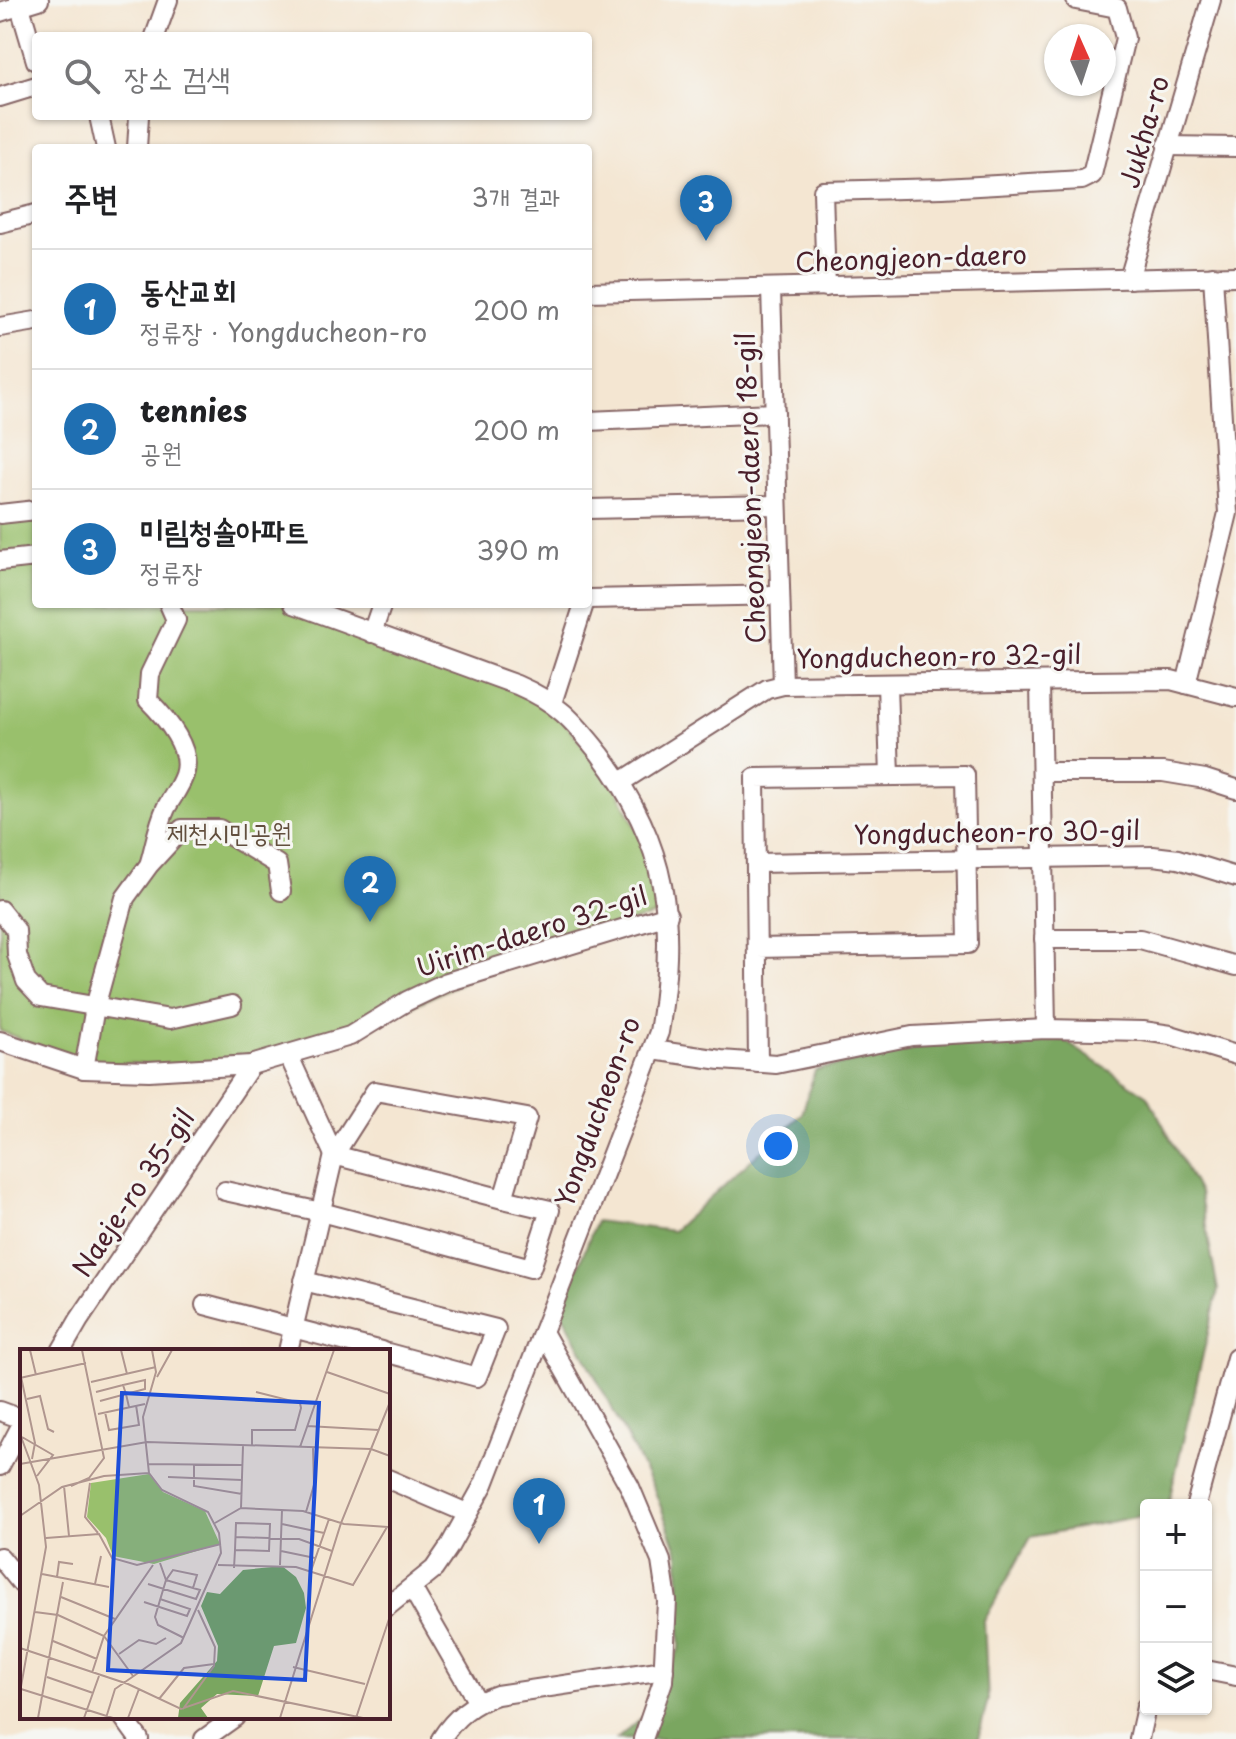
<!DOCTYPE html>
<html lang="ko">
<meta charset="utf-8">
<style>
:root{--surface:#fff;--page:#f6f6f6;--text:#202124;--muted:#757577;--line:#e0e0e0;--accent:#1f6fb2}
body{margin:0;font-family:"Playpen Sans","Poor Story",sans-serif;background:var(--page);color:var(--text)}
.controls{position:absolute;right:24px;bottom:24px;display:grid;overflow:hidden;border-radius:8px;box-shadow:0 2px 6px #0004}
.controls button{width:72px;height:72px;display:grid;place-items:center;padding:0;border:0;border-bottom:2px solid var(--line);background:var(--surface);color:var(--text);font:40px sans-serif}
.compass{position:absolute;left:1044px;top:24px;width:72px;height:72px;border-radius:50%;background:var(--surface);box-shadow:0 2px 6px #0004;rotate:357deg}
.you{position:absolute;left:778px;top:1146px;width:28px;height:28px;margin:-20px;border:6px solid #fff;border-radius:50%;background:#1a73e8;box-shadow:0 0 0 12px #1a73e833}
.badge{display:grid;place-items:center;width:52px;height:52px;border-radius:50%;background:var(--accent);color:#fff;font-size:26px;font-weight:700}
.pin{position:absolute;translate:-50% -66px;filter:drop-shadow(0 2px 4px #0008)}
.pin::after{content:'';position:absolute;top:42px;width:28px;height:24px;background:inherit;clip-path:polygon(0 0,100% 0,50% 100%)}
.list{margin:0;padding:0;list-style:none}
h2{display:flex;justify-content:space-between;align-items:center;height:104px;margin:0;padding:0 32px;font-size:34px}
h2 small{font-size:26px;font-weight:400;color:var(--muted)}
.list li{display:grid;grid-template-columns:52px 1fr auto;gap:24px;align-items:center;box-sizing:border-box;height:120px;padding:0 32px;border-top:2px solid var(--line)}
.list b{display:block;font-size:30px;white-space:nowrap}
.list p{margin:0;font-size:26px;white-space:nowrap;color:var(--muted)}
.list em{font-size:26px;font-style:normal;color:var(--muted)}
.icon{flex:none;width:44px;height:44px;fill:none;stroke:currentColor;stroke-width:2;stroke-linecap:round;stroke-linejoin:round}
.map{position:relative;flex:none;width:1236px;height:1739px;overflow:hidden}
.search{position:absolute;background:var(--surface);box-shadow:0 2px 6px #0004;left:32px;top:32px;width:560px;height:88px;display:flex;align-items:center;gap:20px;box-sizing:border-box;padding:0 28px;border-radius:8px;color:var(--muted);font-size:30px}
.panel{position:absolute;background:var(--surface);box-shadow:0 2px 6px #0004;left:32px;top:144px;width:560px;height:464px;border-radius:8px}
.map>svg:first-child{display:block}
.green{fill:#99c06c;stroke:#72704c;stroke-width:2}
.forest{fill:#7aa660;stroke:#626246;stroke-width:2}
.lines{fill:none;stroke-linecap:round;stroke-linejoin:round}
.minor-casing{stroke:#866565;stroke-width:22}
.minor{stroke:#fff;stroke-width:18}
.labels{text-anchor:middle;stroke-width:6;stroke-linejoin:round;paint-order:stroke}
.street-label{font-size:26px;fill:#4a1f2b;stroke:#f6f6f2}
.park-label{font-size:26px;fill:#624f3e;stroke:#f6f6f2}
.inset-road{fill:none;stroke:#b0968f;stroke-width:2}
.view{fill:#1d4ed8;fill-opacity:0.15;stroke:#1d4ed8;stroke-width:4}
.inset-edge{fill:none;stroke:#4a1f2b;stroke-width:4}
</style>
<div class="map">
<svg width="1236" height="1739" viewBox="0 0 1236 1739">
<rect width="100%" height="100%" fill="#f6f6f2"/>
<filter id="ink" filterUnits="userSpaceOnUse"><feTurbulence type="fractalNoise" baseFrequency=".0125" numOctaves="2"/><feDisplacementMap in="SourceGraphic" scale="16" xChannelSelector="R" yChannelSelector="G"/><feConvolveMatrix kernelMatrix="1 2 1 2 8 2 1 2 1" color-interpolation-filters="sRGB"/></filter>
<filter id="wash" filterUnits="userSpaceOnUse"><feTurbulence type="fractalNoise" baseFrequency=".006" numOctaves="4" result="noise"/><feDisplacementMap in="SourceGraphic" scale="32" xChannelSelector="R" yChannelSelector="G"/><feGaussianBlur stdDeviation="1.8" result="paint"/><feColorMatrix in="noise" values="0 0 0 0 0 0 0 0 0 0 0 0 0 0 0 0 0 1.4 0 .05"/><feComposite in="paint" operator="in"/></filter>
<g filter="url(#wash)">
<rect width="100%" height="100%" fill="#f4e6d2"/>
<path class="green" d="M36,514V604H282L332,628L378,641L513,689L557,713L616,787L646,849L662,913L523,953L350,1036L251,1065L84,1063L0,1031V518Z"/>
<path class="forest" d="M1054,1034L1148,1096L1200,1195L1218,1290L1168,1505H1146V1515L1031,1537L984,1621L988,1700L978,1739H617L647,1713L680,1647L679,1555L654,1489L561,1311L596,1221L673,1231L802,1114L815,1070L938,1044Z"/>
</g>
<g filter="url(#ink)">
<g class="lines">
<g class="minor-casing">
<g id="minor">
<path d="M18,0L36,61"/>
<path d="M0,12L39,0"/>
<path d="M155,36L168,0"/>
<path d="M0,97L36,86"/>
<path d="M99,116L106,148"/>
<path d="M1167,146L1236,147"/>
<path d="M137,148L139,116"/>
<path d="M0,223L36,214"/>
<path d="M1129,279L1211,0"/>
<path d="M826,287L823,191L943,188L1082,180L1092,175L1125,38L1117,8L1076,0"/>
<path d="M771,289L783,685"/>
<path d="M588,292L1236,276"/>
<path d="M0,327L36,321"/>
<path d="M588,421L775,413"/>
<path d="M588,509L777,505"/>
<path d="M0,514L36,510"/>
<path d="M0,561L36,557"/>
<path d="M588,599L780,595"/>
<path d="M294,604L517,685C557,702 573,720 600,754C669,845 677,922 659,1032L484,1484L449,1547L434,1569L388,1606"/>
<path d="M372,633L382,604"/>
<path d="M1040,682L1046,1029"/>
<path d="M887,684L890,776"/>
<path d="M1186,684L1228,513L1213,276"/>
<path d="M552,703L584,604"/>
<path d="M1042,772H1163L1205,779L1236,789"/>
<path d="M621,782L767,689L783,685L1171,680L1236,697"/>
<path d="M150,862C155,845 158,825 166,808C172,797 180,787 184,775C193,749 165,717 148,700L150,674L176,620L169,604"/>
<path d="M756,863L1153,856L1178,859L1236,877"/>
<path d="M0,910L16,930L17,955L26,981L41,997L170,1019L232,1005"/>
<path d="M1044,939H1140L1236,966"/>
<path d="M757,948L968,944L965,775L755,778L758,1063"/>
<path d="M0,1041L84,1069L149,1071L251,1065L350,1036L407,1001L447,982L668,915"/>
<path d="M653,1050L721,1060L776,1064L912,1036L1046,1029L1143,1031L1171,1035L1236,1055"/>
<path d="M288,1054L334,1155"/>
<path d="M84,1069L95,1007L125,898L149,865L182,829H219L277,864L281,891"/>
<path d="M225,1191L321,1212L531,1268L550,1210L503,1199"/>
<path d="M304,1281L496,1329L477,1377L388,1353"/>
<path d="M205,1305L381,1351"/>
<path d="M543,1332L630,1487L661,1561L667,1601L663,1681L643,1739"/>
<path d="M61,1351L79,1320L251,1065"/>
<path d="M288,1351L334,1155L375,1091L527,1118L503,1199L334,1155"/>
<path d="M0,1411L22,1419"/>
<path d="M0,1466L22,1424"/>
<path d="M388,1479L467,1513"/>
<path d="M1196,1505L1236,1358"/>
<path d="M0,1557L22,1584"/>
<path d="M412,1588L477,1701"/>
<path d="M1206,1670L1236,1676"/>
<path d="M123,1717L139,1739"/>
<path d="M204,1739L235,1717"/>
<path d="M441,1739C455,1717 472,1703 497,1695L664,1670"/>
<path d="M1139,1739L1146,1707"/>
</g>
</g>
<use href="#minor" class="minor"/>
</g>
</g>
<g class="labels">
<g class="street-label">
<text transform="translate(1145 132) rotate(-74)" y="9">Jukha-ro</text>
<text transform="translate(911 259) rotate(-2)" y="9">Cheongjeon-daero</text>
<text transform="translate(751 488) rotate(-92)" y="9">Cheongjeon-daero 18-gil</text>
<text transform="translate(939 657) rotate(-1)" y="9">Yongducheon-ro 32-gil</text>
<text transform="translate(997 833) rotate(-1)" y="9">Yongducheon-ro 30-gil</text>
<text transform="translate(532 932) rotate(-18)" y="9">Uirim-daero 32-gil</text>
<text transform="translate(598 1112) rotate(-70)" y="9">Yongducheon-ro</text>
<text transform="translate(134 1193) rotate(-56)" y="9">Naeje-ro 35-gil</text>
</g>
<g class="park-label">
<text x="229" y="842">제천시민공원</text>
</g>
</g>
<g transform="translate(20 1349)">
<rect width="370" height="370" fill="#f4e6d2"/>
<path d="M129,125L143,143L185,162L200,195L134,215L93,207L86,189L67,168L71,134Z" fill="#99c06c"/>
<path d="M262,217L276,228L284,244L286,259L276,294L254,297L238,347L197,345L181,359L188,369H158L160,354L197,312L198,297L181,257L187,243L200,245L223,221Z" fill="#7aa660"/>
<path class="inset-road" d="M10,1L16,26M101,1L107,25M0,23L15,94L12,110M307,23L370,45M137,28L152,1M0,29L66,14M71,33L136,18M76,43L103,36M7,50L20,47L28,80L34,83M80,52L106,45L125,40V31L103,36L106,45L109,58M85,63L89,81L119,76L116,56M78,65L125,55M287,77L359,81M0,85L19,136L26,198L0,343M2,88L33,106L17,127M232,96V81H275L281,59L280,54L236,43M280,98L314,1M0,115L127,93L351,100L370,107M128,115L222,116M174,115V137L222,145M148,128L222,131M70,134L65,168L78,184M44,137L49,187M51,137L69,129L84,109L62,1M221,159L223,97M286,163L294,136L293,98M0,167L42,138L84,127L129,124M195,174L221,159L283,162L324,175L368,178M262,175L304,184M216,188L279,190L312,202M26,189L79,185L92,209L117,216L201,195M261,202L295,209M140,214L146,231L153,221L177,226L173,239L146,231L135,268L138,276L164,289M198,216L276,218L333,236L367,178M260,216L262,161M214,219L215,201L216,174L250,175L249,202L215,201M291,222L309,170M22,225L89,238M37,228L39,213L53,215M75,235L81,207M128,235L176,250L180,241L173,239M41,248L95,270M124,253L167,267L170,260L140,250M15,263L38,266L84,287L113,327M33,292L77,310M0,299L108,335L161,360L213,342L343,369M99,305L119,291L136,295L146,289M273,318L345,335M72,324L84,287L133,216M27,328L73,344M1,340L93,369M139,350L164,319L194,315M163,360L194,317L195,298L178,261M18,369L43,233M64,369L79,327M86,369L95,340L161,294L201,204L199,184L188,163L142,141L129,124L123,68L136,23L132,1M108,369L119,340M260,369L321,174L370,53M336,369L370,267"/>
<path class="view" d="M102,44L299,54L285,331L88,321Z"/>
<rect width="370" height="370" class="inset-edge"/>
</g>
</svg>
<div class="controls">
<button>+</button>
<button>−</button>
<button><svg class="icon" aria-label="layers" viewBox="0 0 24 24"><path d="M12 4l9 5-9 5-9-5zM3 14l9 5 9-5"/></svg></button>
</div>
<svg class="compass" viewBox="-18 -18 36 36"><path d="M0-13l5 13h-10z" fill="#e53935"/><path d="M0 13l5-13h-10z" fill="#757577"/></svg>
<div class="you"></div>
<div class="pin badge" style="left:539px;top:1544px">1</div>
<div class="pin badge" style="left:370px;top:922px">2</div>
<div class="pin badge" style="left:706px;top:241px">3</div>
<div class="search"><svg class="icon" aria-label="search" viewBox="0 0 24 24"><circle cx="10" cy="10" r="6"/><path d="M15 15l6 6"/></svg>장소 검색</div>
<section class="panel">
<h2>주변<small>3개 결과</small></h2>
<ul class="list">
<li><span class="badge">1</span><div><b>동산교회</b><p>정류장 · Yongducheon-ro</p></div><em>200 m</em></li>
<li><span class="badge">2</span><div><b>tennies</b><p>공원</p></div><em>200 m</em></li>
<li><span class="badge">3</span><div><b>미림청솔아파트</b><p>정류장</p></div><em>390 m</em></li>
</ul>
</section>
</div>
